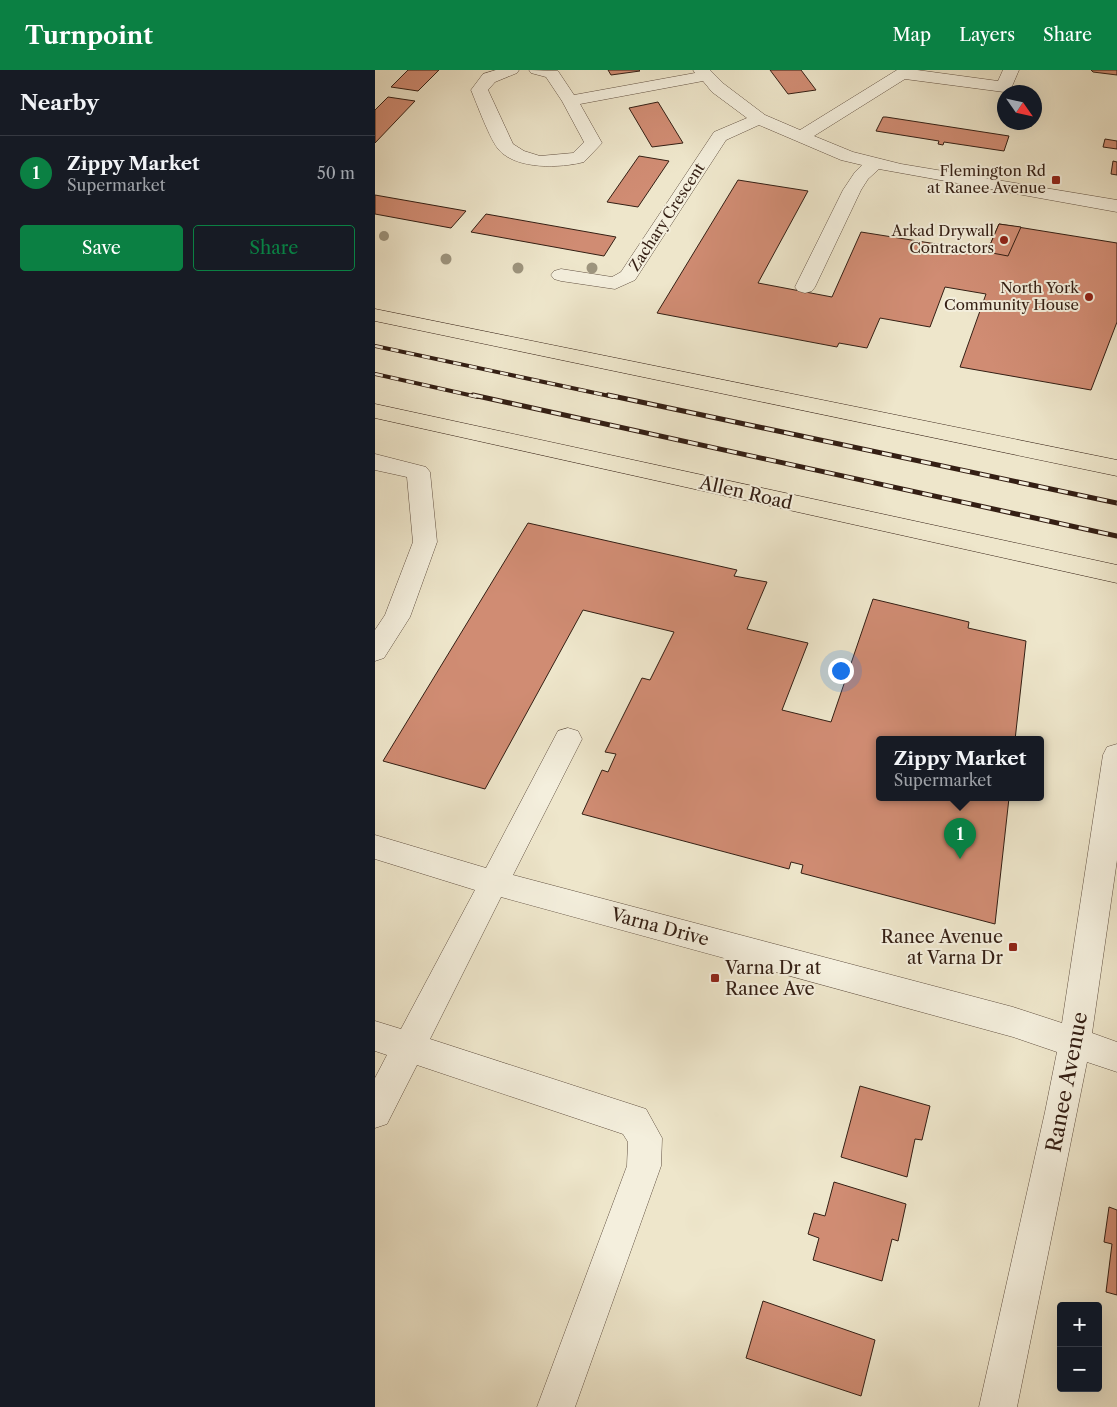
<!DOCTYPE html>
<meta charset="utf-8">
<style>
:root{--surface:#171b24;--page:#242831;--text:#f1f3f6;--muted:#9ea1a6;--line:#363941;--accent:#0b8043}
body{margin:0;font-family:"Libre Caslon Text",serif;background:var(--page);color:var(--text)}
.controls{position:absolute;right:15px;bottom:15px;display:grid;overflow:hidden;border-radius:5px;box-shadow:0 5px 20px #0002}
.controls button{width:45px;height:45px;display:grid;place-items:center;padding:0;border:0;border-bottom:1px solid var(--line);background:var(--surface);color:var(--text);font:25px sans-serif}
.compass{position:absolute;left:622px;top:15px;width:45px;height:45px;border-radius:50%;background:var(--surface);box-shadow:0 5px 20px #0002;rotate:124deg}
.you{position:absolute;left:465px;top:600px;width:18px;height:18px;margin:-12px;border:4px solid #fff;border-radius:50%;background:#1a73e8;box-shadow:0 0 0 8px #1a73e833}
.badge{display:grid;place-items:center;width:32px;height:32px;border-radius:50%;background:var(--accent);color:#fff;font-size:16px;font-weight:700}
.pin{position:absolute;translate:-50% -41px;filter:drop-shadow(0 1px 2px #0008)}
.pin::after{content:'';position:absolute;top:26px;width:18px;height:15px;background:inherit;clip-path:polygon(0 0,100% 0,50% 100%)}
.popup{position:absolute;left:501px;top:666px;width:168px;height:65px;box-sizing:border-box;display:grid;place-content:center;border-radius:5px;background:var(--surface);filter:drop-shadow(0 1px 4px #0005);font-size:16px;white-space:nowrap;color:var(--muted)}
.popup b{font-size:19px;color:var(--text)}
.popup::after{content:'';position:absolute;left:50%;top:100%;margin-left:-10px;border:10px solid transparent;border-top-color:var(--surface)}
.list{margin:0;padding:0;list-style:none}
h2{display:flex;justify-content:space-between;align-items:center;height:65px;margin:0;padding:0 20px;font-size:21px}
h2 small{font-size:16px;font-weight:400;color:var(--muted)}
.list li{display:grid;grid-template-columns:32px 1fr auto;gap:15px;align-items:center;box-sizing:border-box;height:75px;padding:0 20px;border-top:1px solid var(--line)}
.list b{display:block;font-size:19px;white-space:nowrap}
.list p{margin:0;font-size:16px;white-space:nowrap;color:var(--muted)}
.list em{font-size:16px;font-style:normal;color:var(--muted)}
.actions{display:flex;gap:10px;padding:15px 20px}
.actions a{flex:1;padding:11px 0;border:1px solid var(--accent);border-radius:5px;text-align:center;font-size:18px;color:var(--accent)}
.actions .main{background:var(--accent);color:#fff}
.map{position:relative;flex:none;width:742px;height:1337px;overflow:hidden}
header{display:flex;align-items:center;gap:30px;box-sizing:border-box;height:70px;padding:0 25px;background:var(--accent);color:#fff}
header strong{font-size:24px}
nav{display:flex;gap:28px;margin-inline-start:auto;font-size:18px}
main{display:flex}
aside{flex:1;background:var(--surface)}
.map>svg:first-child{display:block}
.building{fill:#d08c73;stroke:#341f14}
.lines{fill:none;stroke-linecap:round;stroke-linejoin:round}
.minor-casing{stroke:#625142;stroke-width:1}
.highway-casing{stroke:#341f14;stroke-width:1}
.minor{fill:#f4efdd;fill-rule:evenodd}
.highway{fill:#eee6cb;fill-rule:evenodd}
.rail-far1-casing{stroke:#341f14;stroke-width:4}
.rail-casing{stroke:#341f14;stroke-width:5}
.rail-far1{stroke:#f4efdd;stroke-width:2.5;stroke-dasharray:8;stroke-linecap:butt}
.rail{stroke:#f4efdd;stroke-width:3;stroke-dasharray:10;stroke-linecap:butt}
.tree{fill:#9d947d}
.poi-dot{fill:#8f2418;stroke:#f4efdd;stroke-width:2}
.labels{text-anchor:middle;stroke-width:4;stroke-linejoin:round;paint-order:stroke}
.far-poi-label{font-size:15px;fill:#341f14;stroke:#f4efdd;text-anchor:end}
.far-street-label{font-size:15px;fill:#341f14;stroke:#f4efdd}
.street-label{font-size:18px;fill:#341f14;stroke:#f4efdd}
.poi-label{font-size:18px;fill:#341f14;stroke:#f4efdd;text-anchor:end}
.near-street-label{font-size:21px;fill:#341f14;stroke:#f4efdd}
</style>
<header>
<strong>Turnpoint</strong>
<nav><a>Map</a><a>Layers</a><a>Share</a></nav>
</header>
<main>
<aside>
<h2>Nearby<small></small></h2>
<ul class="list">
<li><span class="badge">1</span><div><b>Zippy Market</b><p>Supermarket</p></div><em>50 m</em></li>
</ul>
<div class="actions"><a class="main">Save</a><a>Share</a></div>
</aside>
<div class="map">
<svg width="742" height="1337" viewBox="0 0 742 1337">
<rect width="100%" height="100%" fill="#eee6cb"/>
<filter id="stains"><feTurbulence type="fractalNoise" baseFrequency=".004" numOctaves="4"/><feColorMatrix values="0 0 0 0 .2 0 0 0 0 .09 0 0 0 0 .02 0 0 0 .5 -.17"/></filter>
<radialGradient id="worn" r=".72"><stop offset=".6" stop-color="#630" stop-opacity="0"/><stop offset="1" stop-color="#630" stop-opacity=".3"/></radialGradient>
<g class="building">
<path d="M33,0H64L43,21L16,17Z"/>
<path d="M233,0H264L265,1L236,5Z"/>
<path d="M395,0H426L441,20L413,24Z"/>
<path d="M716,0H742V5L718,2Z"/>
<path d="M13,27L40,31L0,73V40Z"/>
<path d="M283,32L308,73L277,77L254,38Z"/>
<path d="M508,47H511L634,66L629,81L569,72L568,75L563,74L564,71L501,61Z"/>
<path d="M730,69L742,71V79L728,77Z"/>
<path d="M264,86L294,91L263,137L232,132Z"/>
<path d="M738,91L742,92V105L736,104Z"/>
<path d="M363,110L433,121L383,213L457,227L486,162L612,182L624,154L742,173V252L716,320L585,297L611,224L570,217L555,257L505,248L492,278L464,273L462,277L282,243Z"/>
<path d="M0,125L91,141L76,158L0,144Z"/>
<path d="M111,144L241,167L229,186L96,162Z"/>
<path d="M624,154L646,157L633,186L612,182Z"/>
<path d="M153,453L362,500L359,506L392,512L372,559L433,573L407,640L456,652L498,529L594,552L593,558L651,571L640,670H505V728H634L620,854L426,803L428,795L416,792L414,799L207,744L227,700L233,702L241,684L230,682L267,608L275,610L299,562L208,540L110,719L8,691Z"/>
<path d="M485,1016L555,1036L547,1070L540,1069L532,1107L466,1087Z"/>
<path d="M459,1112L531,1134L523,1171L517,1169L507,1211L438,1190L444,1168L433,1164L439,1143L450,1146Z"/>
<path d="M734,1137L742,1140V1225L731,1222L737,1174L729,1172Z"/>
<path d="M388,1231L500,1270L486,1326L371,1288Z"/>
</g>
<g class="lines">
<g class="minor-casing">
<g id="minor">
<path d="M121,0H144L142,3L120,12L113,20L138,74L149,81L165,86L198,83L209,72L187,31L171,7L156,3L154,0L183,1L199,25L320,3L318,0H335L349,14L390,45L425,60L522,0H542L623,11L628,0H644L635,21L629,22L530,9L439,66L478,82L526,94L742,130V142L504,99L493,109L486,120L440,217L437,221L430,223L423,221L420,217L468,120L480,102L487,95L466,90L384,55L351,70L260,210L240,219L186,211L179,209L176,205L179,201L186,199L237,207L246,202L339,62L372,48L337,22L328,11L205,34L227,73L209,92C186,98 142,100 124,80C115,70 102,34 96,20L108,4Z"/>
<path d="M0,384L51,397L55,402L62,472L35,547L9,588L0,591V560L10,545L38,472L32,407L0,400Z"/>
<path d="M193,658L203,661L207,669L138,805L638,937L687,953L728,685L732,677L742,674V790L717,963L742,972V1002L712,992L642,1337H604L670,1042L682,982L638,967L126,827L55,969L271,1039L287,1068L286,1096L200,1337H162L252,1096L253,1072L248,1064L42,995L12,1054L0,1058V1008L12,985L0,981V951L26,959L100,820L0,789V765L111,798L183,661Z"/>
</g>
</g>
<g class="highway-casing">
<g id="highway">
<path d="M0,239L742,390V406L0,251Z"/>
<path d="M0,334L742,495V513L0,348Z"/>
</g>
</g>
<use href="#minor" class="minor"/>
<use href="#highway" class="highway"/>
<g class="rail-far1-casing">
<g id="rail-far1">
<path d="M0,276L239,327"/>
<path d="M0,304L103,327"/>
</g>
</g>
<g class="rail-casing">
<g id="rail">
<path d="M98,325L742,466"/>
<path d="M233,325L742,433"/>
</g>
</g>
<use href="#rail-far1" class="rail-far1"/>
<use href="#rail" class="rail"/>
</g>
<g class="tree">
<circle cx="9" cy="166" r="5"/>
<circle cx="71" cy="189" r="5.5"/>
<circle cx="143" cy="198" r="5.5"/>
<circle cx="217" cy="198" r="5.5"/>
</g>
<g class="poi-dot">
<rect x="676" y="105" width="10" height="10" rx="2.5"/>
<circle cx="629" cy="170" r="5"/>
<circle cx="714" cy="227" r="5"/>
<rect x="633" y="872" width="10" height="10" rx="2.5"/>
<rect x="335" y="903" width="10" height="10" rx="2.5"/>
</g>
<g class="labels">
<g class="far-poi-label">
<text x="671" y="106">Flemington Rd<tspan x="671" dy="17">at Ranee Avenue</tspan></text>
<text x="619" y="166">Arkad Drywall<tspan x="619" dy="17">Contractors</tspan></text>
<text x="704" y="223">North York<tspan x="704" dy="17">Community House</tspan></text>
</g>
<g class="far-street-label">
<text transform="translate(292 147) rotate(-57)" y="5">Zachary Crescent</text>
</g>
<g class="street-label">
<text transform="translate(371 423) rotate(13)" y="6">Allen Road</text>
<text transform="translate(285 857) rotate(15)" y="6">Varna Drive</text>
</g>
<g class="poi-label">
<text x="628" y="873">Ranee Avenue<tspan x="628" dy="21">at Varna Dr</tspan></text>
<text x="350" y="904" text-anchor="start">Varna Dr at<tspan x="350" dy="21">Ranee Ave</tspan></text>
</g>
<g class="near-street-label">
<text transform="translate(692 1012) rotate(-79)" y="7">Ranee Avenue</text>
</g>
</g>
<rect width="100%" height="100%" filter="url(#stains)"/>
<rect width="100%" height="100%" fill="url(#worn)"/>
</svg>
<div class="controls">
<button>+</button>
<button>−</button>
</div>
<svg class="compass" viewBox="-18 -18 36 36"><path d="M0-13l5 13h-10z" fill="#e53935"/><path d="M0 13l5-13h-10z" fill="#9ea1a6"/></svg>
<div class="you"></div>
<div class="pin badge" style="left:585px;top:789px">1</div>
<div class="popup"><b>Zippy Market</b>Supermarket</div>
</div>
</main>
